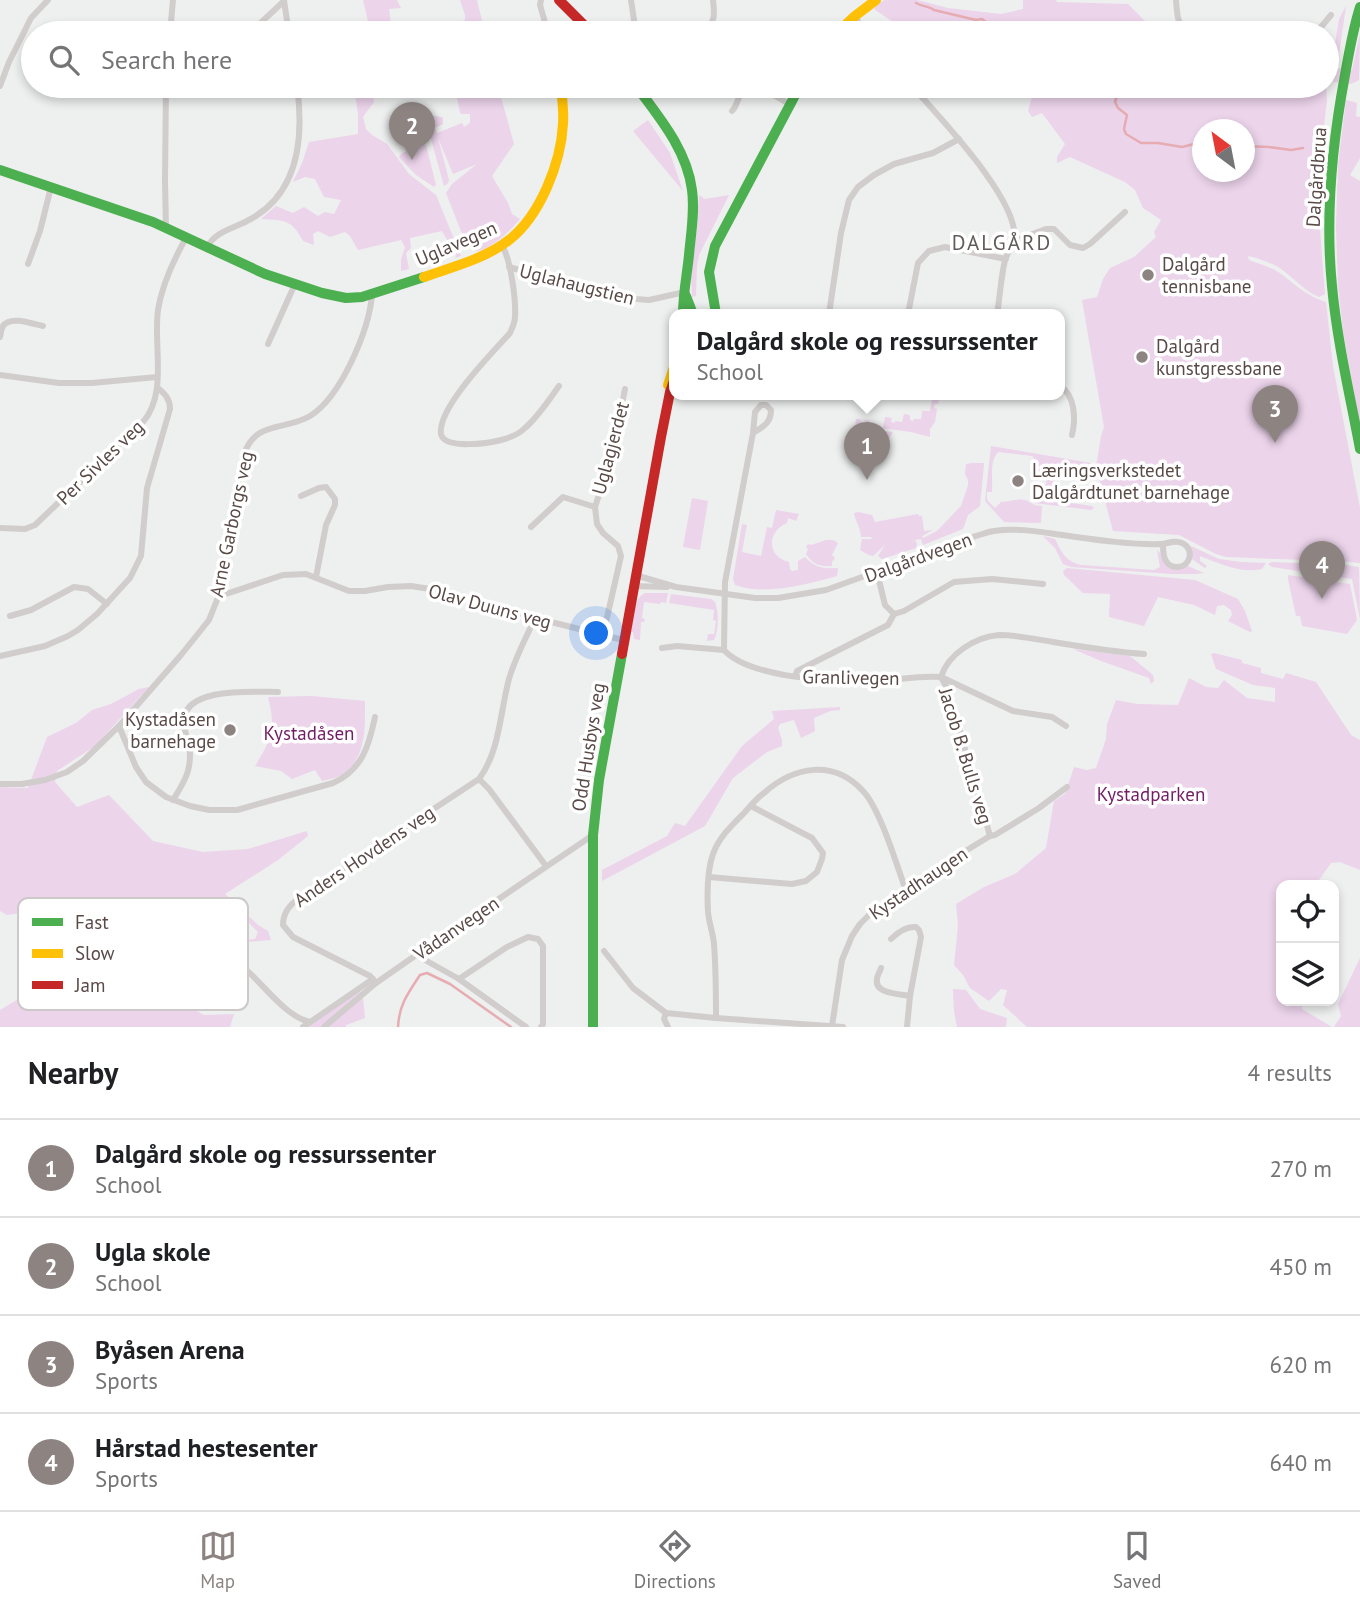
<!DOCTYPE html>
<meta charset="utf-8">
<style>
:root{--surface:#fff;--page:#f6f6f6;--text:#202124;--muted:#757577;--line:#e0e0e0;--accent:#8d8482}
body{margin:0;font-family:"PT Sans",sans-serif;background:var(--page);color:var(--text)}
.controls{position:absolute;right:21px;bottom:21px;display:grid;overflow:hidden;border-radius:14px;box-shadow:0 4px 10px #0003}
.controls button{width:63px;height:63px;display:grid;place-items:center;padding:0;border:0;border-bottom:2px solid var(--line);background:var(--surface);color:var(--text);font:35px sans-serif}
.compass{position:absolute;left:1192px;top:119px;width:63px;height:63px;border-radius:50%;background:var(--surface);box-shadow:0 4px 10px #0003;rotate:328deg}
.you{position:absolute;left:597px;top:634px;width:24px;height:24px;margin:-18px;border:5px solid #fff;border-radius:50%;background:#1a73e8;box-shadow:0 0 0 10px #1a73e833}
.badge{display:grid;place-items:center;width:46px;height:46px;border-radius:50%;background:var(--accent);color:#fff;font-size:23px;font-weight:700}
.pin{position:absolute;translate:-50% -58px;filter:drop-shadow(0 2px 4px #0008)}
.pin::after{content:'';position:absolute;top:37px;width:24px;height:21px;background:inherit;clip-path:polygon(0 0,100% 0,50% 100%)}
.popup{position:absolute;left:669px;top:309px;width:396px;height:91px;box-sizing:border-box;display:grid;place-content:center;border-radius:14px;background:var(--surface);filter:drop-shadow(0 2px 5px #0005);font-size:23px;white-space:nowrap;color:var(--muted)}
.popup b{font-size:26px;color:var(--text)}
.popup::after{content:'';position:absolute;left:50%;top:100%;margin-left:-14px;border:14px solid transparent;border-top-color:var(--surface)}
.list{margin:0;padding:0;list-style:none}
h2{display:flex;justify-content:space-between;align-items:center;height:91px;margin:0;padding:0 28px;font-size:30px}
h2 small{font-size:23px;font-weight:400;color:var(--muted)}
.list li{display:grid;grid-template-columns:46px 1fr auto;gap:21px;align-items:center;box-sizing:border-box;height:98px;padding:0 28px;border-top:2px solid var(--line)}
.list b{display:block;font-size:26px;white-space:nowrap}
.list p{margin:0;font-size:23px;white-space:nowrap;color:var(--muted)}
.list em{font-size:23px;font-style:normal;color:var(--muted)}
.icon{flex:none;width:38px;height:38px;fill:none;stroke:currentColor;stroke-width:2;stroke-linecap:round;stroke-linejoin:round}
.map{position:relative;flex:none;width:1360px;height:1027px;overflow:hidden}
.search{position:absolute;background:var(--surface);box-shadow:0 4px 10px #0003;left:21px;right:21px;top:21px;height:77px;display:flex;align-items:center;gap:18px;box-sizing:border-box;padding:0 24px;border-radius:38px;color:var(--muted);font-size:26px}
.sheet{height:483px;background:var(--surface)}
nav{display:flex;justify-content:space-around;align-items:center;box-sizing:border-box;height:98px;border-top:2px solid var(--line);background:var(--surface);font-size:19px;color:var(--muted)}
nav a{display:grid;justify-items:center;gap:4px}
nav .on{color:var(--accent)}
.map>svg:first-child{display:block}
.green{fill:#ecd4eb;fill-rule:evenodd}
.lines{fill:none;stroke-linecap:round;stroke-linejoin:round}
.stream{stroke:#e7acb2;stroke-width:2.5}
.street{stroke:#d1cdcc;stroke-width:6}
.fast{stroke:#4caf50;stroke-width:10}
.slow{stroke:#ffc107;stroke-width:10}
.jam{stroke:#c62828;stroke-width:10}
.poi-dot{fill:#8d8482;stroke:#fff;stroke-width:2.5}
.labels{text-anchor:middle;stroke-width:7;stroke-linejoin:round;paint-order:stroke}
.street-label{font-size:19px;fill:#594a47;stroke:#fff}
.poi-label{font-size:19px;fill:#594a47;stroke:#fff;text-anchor:start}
.park-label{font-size:19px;fill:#731e64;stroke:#fff}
.neighbourhood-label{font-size:21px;letter-spacing:2px;fill:#615c5a;stroke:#fff}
.key{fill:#fff;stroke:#cdc9c8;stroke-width:2}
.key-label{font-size:19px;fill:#594a47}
</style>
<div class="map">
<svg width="1360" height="1027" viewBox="0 0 1360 1027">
<rect width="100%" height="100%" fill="#eeefef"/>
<g class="green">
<path d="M363,0H397L401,8L389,9L391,24L397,26L387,33H355L370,30Z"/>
<path d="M460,0H477L485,33H443L442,30L465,20V15Z"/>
<path d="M885,0H917L948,8L1001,14L1023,9V0H1056L1057,2L1128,4L1145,21L1147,33H909L874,9L877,4Z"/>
<path d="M1346,6L1337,68L1352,70L1360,34L1359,80L1351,84L1333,82L1330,74L1339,19Z"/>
<path d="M354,86H371L374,102L363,117L366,129L372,135L387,144L409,174L436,195L461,256L455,258L456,255L442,231L410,238L411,248L406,253L409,269L401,271V260L405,247L401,240L358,250L350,236L345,232L330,237L318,231L313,234L314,245L303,241C291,218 284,221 261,219L276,206L293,213L304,207L318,216L325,212L334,214L341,200L324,197L315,179L305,177L293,182L302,163L309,142L358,134V114Z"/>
<path d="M454,86H498L514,144L492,176L508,203L512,214L520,219C511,230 490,251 475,251C470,250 469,248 466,244L446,193L452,184L477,164L453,174L438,138L449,180L448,183L444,186L426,121C429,116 439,115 443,118V124L435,128L437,133L462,123L464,127L470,123V114H461L460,112Z"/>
<path d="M1035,86H1326L1327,100L1323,134L1320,230L1325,294L1319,297C1303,290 1294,278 1281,269C1272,263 1258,258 1248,256L1249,260C1259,264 1272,267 1281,274C1296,285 1308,297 1326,302L1333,366L1360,508V563L1319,559L1313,555L1307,560L1226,557L1216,554L1179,535L1113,531L1096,467L1101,436L1104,427L1082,300L1097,297L1103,279L1110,268L1134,257L1156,237L1154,232L1161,220L1143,208L1135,190L1125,182L1070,157L1057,163V157L1065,144L1042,113L1032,117L1028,111ZM1202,130H1244V172H1202Z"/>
<path d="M1346,100L1357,103L1356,116L1360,117V158L1350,175L1360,181V428L1343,331L1338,286L1336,226L1338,164Z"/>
<path d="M648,120L670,153L683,191L633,131Z"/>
<path d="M421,143L426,145L436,185L434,187L416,175L399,157L401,154Z"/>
<path d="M699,195L705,199L729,195L699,255L697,266L696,296L692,297L691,277L697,229Z"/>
<path d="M915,394H935L939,399L938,404H935L934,408L937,409L935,422L930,429V437L911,432L874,427L863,420L870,421L869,423L874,426L883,428L885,417L892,418L891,422L895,423V421L902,422L904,414L910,415V420L913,421L914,419H921L922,411H930L932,400L915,397Z"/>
<path d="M856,419H859C867,429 881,431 893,432L881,451L876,453L864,439L854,433Z"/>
<path d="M991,446L1091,463L1086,471L1079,477L1054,476L1051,500L1092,506L1094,508L1091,510L1034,503L1031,500C1037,494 1035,488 1031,482L1037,483L1044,487L1047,482L1042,479L1037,481L1030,480L1031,477C1037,471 1039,466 1034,458L1032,456L998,452C989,462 993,479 992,492H987V500L995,508L1001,502C1006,502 1021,498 1025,500C1033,503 1033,506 1042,506L1041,523L1004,522L985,501Z"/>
<path d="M972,463H983L984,464L980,506L968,515L963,529L923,545L921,539L915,540L917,544L916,548L882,559L878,556L885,545L873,556L869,555L860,550L862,539H872L871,537H861C861,528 854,518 854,513L858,512L872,515L875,522L918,514L919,516H922L924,531L933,530L922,536L923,538L937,531L961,506L968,485V480L965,474L966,464Z"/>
<path d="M692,498L708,501L700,550L683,547Z"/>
<path d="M776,510L799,514L796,521L788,518L787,523C767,531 766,557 789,562L790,569L792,571L798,570V561L805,557C815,568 824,569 838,568L837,576C809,584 764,596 735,585L733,579L742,524L747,525L742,552L761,556L767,527L772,528Z"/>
<path d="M1043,536L1055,539C1062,553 1065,561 1081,565L1154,570L1160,567L1157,550L1160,553L1165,563L1177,570L1188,566L1204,573L1196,574H1172L1071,567L1063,564L1055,548Z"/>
<path d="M826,540H833L838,543L832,555L835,558L832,562V566C821,567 812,564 806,554L808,549L806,547L808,544L811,545Z"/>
<path d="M1191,546L1219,559L1241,562L1266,563L1262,569C1240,574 1219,563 1200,556V561L1207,566L1205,568L1192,559Z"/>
<path d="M1272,562L1346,565L1359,567L1360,619L1352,579L1272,567L1268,564Z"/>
<path d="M1067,568L1195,580L1238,599L1245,611L1252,631L1250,632L1228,621L1232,615L1231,610L1224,605L1217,606L1215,615L1194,605L1158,597L1144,626L1109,617L1110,594L1083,593L1064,575L1063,571Z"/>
<path d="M1288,575L1350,584L1357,620L1347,634L1302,626L1300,616H1296L1288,579Z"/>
<path d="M645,593H668L666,603L661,602L660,604L644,602L642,618L645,619L644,622H641L640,640L634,639L633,632H631C633,619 633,599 645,593Z"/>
<path d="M671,594L711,599L715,602C719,612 719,630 714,640L707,641L708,634H714L716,621L713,620L714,610L669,603Z"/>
<path d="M1073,649L1130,656L1153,675L1154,681L1151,684L1149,678L1101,661Z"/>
<path d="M1214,653L1242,660V663L1261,668V673L1283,679L1286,673L1316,682L1351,735L1360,740V870L1340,862L1331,863L1319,880L1318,885H1281V1001H1304L1302,1009L1332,1027H1027L1003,1005L1007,990L1001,989L989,1001L970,988L963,975L954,965L958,925L956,904L984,887L1015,874L1046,848L1054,801L1065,794L1074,767L1087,770L1096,768L1106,739L1107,724L1116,700L1137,704L1178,705L1189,678L1206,687L1218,688L1224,680L1247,698L1275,702V688L1253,685L1216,669L1211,654Z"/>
<path d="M149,687L95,746L57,771L55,782L77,807L109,795L153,841L203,852L248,849L307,831L308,836L278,860L225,894L258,925L268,931L271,940L201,946L178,974L180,1002L204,1015L234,1014L230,1027H0V1010L20,998L28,985L39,982L59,986L113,988L122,981L120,968L123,964H130L137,969L154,970L153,959L155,956L174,947L255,939L258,932L240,914L223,911L202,923L134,934L125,930L116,906L101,901L7,915L0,911V787L28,788L47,737L76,723L92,710L111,704L139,689Z"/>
<path d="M312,696L365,701C365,726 367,757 343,774C338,778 329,779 322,781L315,770L292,779L281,771L255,766C272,739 276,728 268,697Z"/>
<path d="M840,707V710L830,711L814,718L815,731L801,738L794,720L780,724L778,728L782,740V746L767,752L733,778L705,826L602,881V870L667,836L675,823L685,826L742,746L774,719L772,711Z"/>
<path d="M1360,958V1027H1334L1341,1016L1338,1004Z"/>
<path d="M953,989L966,990L980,1009L1007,1018L1006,1027H957L954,1011Z"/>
<path d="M360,990L363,998L365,1018L346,1025V1027H308Z"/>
</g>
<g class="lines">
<g class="stream">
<path d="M916,3C923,7 929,6 934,10L976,20L982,19L986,22L988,33"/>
<path d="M1117,86L1118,93L1115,102L1118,108L1127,115L1124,129L1126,134L1141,143H1158L1182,147L1202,142"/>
<path d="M1244,146L1269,147L1291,150L1303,148"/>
<path d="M398,1027C399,1005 408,993 420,975L427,973L450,984L511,1027"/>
</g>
<g class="street">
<path d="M541,0L540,5L548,33"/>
<path d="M631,0L636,33"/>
<path d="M1176,0C1177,12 1177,25 1187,33"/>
<path d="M284,1L289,33"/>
<path d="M855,16L864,33"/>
<path d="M170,33L173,0"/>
<path d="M250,33L284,1"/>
<path d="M705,33C715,19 715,17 713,0"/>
<path d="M1308,33L1321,27L1331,15"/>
<path d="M0,86L9,62L31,18L48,0"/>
<path d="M166,86L165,181L166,228"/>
<path d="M758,86L789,104"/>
<path d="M912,86C937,115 1022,202 1014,241C1013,247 1007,253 1005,260C1001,277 1000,296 997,314"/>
<path d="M732,111C738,105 739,93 744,86"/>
<path d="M1014,241L1046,229H1054L1070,245L1083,248L1090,244L1125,212"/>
<path d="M502,245C511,261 516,299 515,317C515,323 512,328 510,333C493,352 437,408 441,434C444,450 490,443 501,440C509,438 519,434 525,428C538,417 549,400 559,386"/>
<path d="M207,247C216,231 232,229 247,221C299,195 304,137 297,86"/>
<path d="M28,264L40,231L51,187"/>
<path d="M509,267L582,288L636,299L649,300L685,292"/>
<path d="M829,314L841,233L849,200L858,187L874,175L894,164L933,153L959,139"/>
<path d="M908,314L918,263L929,251L945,247L1006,259"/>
<path d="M0,337C1,333 1,329 3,326C10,315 33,324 43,326"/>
<path d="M268,344L295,284"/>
<path d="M0,375L59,383H92L157,377"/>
<path d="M1060,386C1075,395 1076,419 1072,435"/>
<path d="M753,433L755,412L761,405H766L771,410C771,423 763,427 753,433L725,582L724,650C749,678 834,682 870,681C894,681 917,675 941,677L1013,711L1052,717L1066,726"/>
<path d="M301,496L319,488L326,487L335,499V505L326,525L316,577"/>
<path d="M531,527L563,497L595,507"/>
<path d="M0,528L25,529L35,525L143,422C168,394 153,345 158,310C162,284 173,261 186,238"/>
<path d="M877,572L885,605L894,614L904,611L954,582L992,579L1043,584"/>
<path d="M635,575L676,587L755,598H778L826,590L973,537C980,535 987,532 994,531C1019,527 1045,533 1069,536C1098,540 1132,545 1161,544C1168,544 1174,539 1182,543C1189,546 1192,554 1188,561C1183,569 1171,569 1166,561C1163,556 1163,550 1163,545"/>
<path d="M633,586L667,587"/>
<path d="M219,595L229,593L283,575L306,574L349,591H365L388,587L411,586L449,592L535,618L623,640"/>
<path d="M10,616L31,610L74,587L88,589L107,604"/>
<path d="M603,635L621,556L618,546L603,533L597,524L595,507L613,452L625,389"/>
<path d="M662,648L677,646L724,650"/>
<path d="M0,656L45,646L68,636L78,630L97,614L130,578L141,556L147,488L170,409C170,399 165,394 158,388"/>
<path d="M795,676L797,671L888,625L894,614"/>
<path d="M941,677C948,654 975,637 999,635C1017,635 1035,639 1053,642C1083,647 1113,652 1144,654"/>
<path d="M942,679L946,686L954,711L990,836"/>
<path d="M119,726L136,767L146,782L166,797L190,806L209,810H237L333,783C362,770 369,746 375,717"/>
<path d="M479,779L489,789L546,866"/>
<path d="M0,784H22L45,780L67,772L83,761L119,726L181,655L209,620L219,595L227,539L244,454C256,420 285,431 310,416C341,397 369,330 372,295"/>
<path d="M173,800C185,781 193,768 189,744C187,737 184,730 184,723C182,686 254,692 278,692"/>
<path d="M709,877L792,884L806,881L817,872L822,859L823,853L812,838L751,806"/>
<path d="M891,939C898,932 907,926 916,927L919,930L921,937L910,996L907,1027"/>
<path d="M604,951L633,988L666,1013L716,1018L843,1027"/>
<path d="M419,953L425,960L459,979L526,1027"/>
<path d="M232,958C257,974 282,1016 310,1022"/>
<path d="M881,968C880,972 877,975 877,979C874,994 900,994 910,996"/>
<path d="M459,979L507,947L528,937L538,939L543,946V1024L541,1027"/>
<path d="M376,983L370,976L293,937L283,925C283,912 290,905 300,897L479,779C500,751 500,712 509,679C515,658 526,638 535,618"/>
<path d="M666,1013L664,1019L668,1027"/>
<path d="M716,1018C716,993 716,969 714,944C713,933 709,923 708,912C707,894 707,871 713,854C719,837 733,824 745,812C751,805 757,798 764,793C794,766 834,759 863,791C880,809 896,863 905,888"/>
<path d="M832,1026L842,960L852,936L860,924L870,914L905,888L990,836L995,835L1039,808L1067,787"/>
<path d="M303,1027L373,979"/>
<path d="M324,1027L376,983L419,953L593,835"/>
</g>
<g class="fast">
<path d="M1360,7C1353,29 1349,52 1345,75C1332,144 1325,216 1332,286C1337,341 1350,395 1360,449"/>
<path d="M636,86C659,117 687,150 692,190C695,211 691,233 689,255C687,275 683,294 683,314"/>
<path d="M0,170L153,222L265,274L322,293L346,298L362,297L424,277"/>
<path d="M686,296L693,314"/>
<path d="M716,314L709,272L715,246L800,86"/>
<path d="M593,1027V835L599,780L622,654"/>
</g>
<g class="slow">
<path d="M837,33L855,16L876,0"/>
<path d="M424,277C452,267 485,259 509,240C540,216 561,163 563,124C564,111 562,99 561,86"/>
<path d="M668,385L674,367"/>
</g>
<g class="jam">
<path d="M559,0L592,33"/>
<path d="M622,654L661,437L670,392L674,381"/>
</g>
</g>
<g class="poi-dot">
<circle cx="1148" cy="275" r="7"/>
<circle cx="1142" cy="357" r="7"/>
<circle cx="1018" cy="481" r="7"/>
<circle cx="230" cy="730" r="7"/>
</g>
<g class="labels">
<g class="street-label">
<text transform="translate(1316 177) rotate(-86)" y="7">Dalgårdbrua</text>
<text transform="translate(456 243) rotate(-23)" y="7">Uglavegen</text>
<text transform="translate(577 284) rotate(14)" y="7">Uglahaugstien</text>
<text transform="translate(610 448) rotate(-75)" y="7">Uglagjerdet</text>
<text transform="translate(100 462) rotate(-44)" y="7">Per Sivles veg</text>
<text transform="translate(231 524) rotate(-78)" y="7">Arne Garborgs veg</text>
<text transform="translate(918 557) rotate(-20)" y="7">Dalgårdvegen</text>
<text transform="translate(490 606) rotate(15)" y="7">Olav Duuns veg</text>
<text transform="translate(851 677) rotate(1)" y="7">Granlivegen</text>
<text transform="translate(588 747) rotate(-81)" y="7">Odd Husbys veg</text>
<text transform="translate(966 756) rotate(73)" y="7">Jacob B. Bulls veg</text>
<text transform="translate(364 856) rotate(-34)" y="7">Anders Hovdens veg</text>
<text transform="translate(918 883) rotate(-34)" y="7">Kystadhaugen</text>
<text transform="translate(456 928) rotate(-34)" y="7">Vådanvegen</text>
</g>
<g class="poi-label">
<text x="1162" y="271">Dalgård<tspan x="1162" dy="22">tennisbane</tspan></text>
<text x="1156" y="353">Dalgård<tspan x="1156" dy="22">kunstgressbane</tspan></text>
<text x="1032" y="477">Læringsverkstedet<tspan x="1032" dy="22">Dalgårdtunet barnehage</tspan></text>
<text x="216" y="726" text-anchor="end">Kystadåsen<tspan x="216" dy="22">barnehage</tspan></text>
</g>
<g class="park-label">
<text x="309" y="740">Kystadåsen</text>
<text x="1151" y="801">Kystadparken</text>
</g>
<g class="neighbourhood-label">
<text x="1002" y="250">DALGÅRD</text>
</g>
</g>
<rect x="18" y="898" width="230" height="112" rx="10" class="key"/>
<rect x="32" y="918" width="31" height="8" fill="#4caf50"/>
<rect x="32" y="949" width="31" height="9" fill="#ffc107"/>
<rect x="32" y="981" width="31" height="8" fill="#c62828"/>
<g class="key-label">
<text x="75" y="929">Fast</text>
<text x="75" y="960">Slow</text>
<text x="75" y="992">Jam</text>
</g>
</svg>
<div class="controls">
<button><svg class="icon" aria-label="locate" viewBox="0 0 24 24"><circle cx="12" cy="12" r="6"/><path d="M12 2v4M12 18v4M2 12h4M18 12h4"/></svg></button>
<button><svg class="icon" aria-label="layers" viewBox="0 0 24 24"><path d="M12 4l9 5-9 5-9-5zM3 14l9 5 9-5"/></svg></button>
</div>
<svg class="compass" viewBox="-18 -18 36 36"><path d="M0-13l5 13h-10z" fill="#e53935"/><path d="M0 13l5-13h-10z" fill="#757577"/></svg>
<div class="you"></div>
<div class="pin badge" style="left:867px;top:480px">1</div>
<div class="popup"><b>Dalgård skole og ressurssenter</b>School</div>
<div class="pin badge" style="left:412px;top:160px">2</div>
<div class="pin badge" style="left:1275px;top:443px">3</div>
<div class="pin badge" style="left:1322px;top:599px">4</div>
<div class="search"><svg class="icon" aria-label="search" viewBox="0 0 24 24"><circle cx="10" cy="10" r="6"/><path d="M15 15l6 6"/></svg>Search here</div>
</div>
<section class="sheet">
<h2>Nearby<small>4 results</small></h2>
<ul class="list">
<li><span class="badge">1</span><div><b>Dalgård skole og ressurssenter</b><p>School</p></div><em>270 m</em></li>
<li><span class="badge">2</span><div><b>Ugla skole</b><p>School</p></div><em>450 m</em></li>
<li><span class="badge">3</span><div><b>Byåsen Arena</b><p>Sports</p></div><em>620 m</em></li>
<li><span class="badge">4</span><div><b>Hårstad hestesenter</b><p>Sports</p></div><em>640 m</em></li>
</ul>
</section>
<nav>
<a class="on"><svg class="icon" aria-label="map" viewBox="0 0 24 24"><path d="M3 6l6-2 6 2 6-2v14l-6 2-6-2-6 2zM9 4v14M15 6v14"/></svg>Map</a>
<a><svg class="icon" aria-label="directions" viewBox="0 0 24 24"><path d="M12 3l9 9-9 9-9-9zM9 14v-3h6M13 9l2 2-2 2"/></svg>Directions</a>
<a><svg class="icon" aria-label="saved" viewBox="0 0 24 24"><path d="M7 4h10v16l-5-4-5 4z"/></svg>Saved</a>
</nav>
